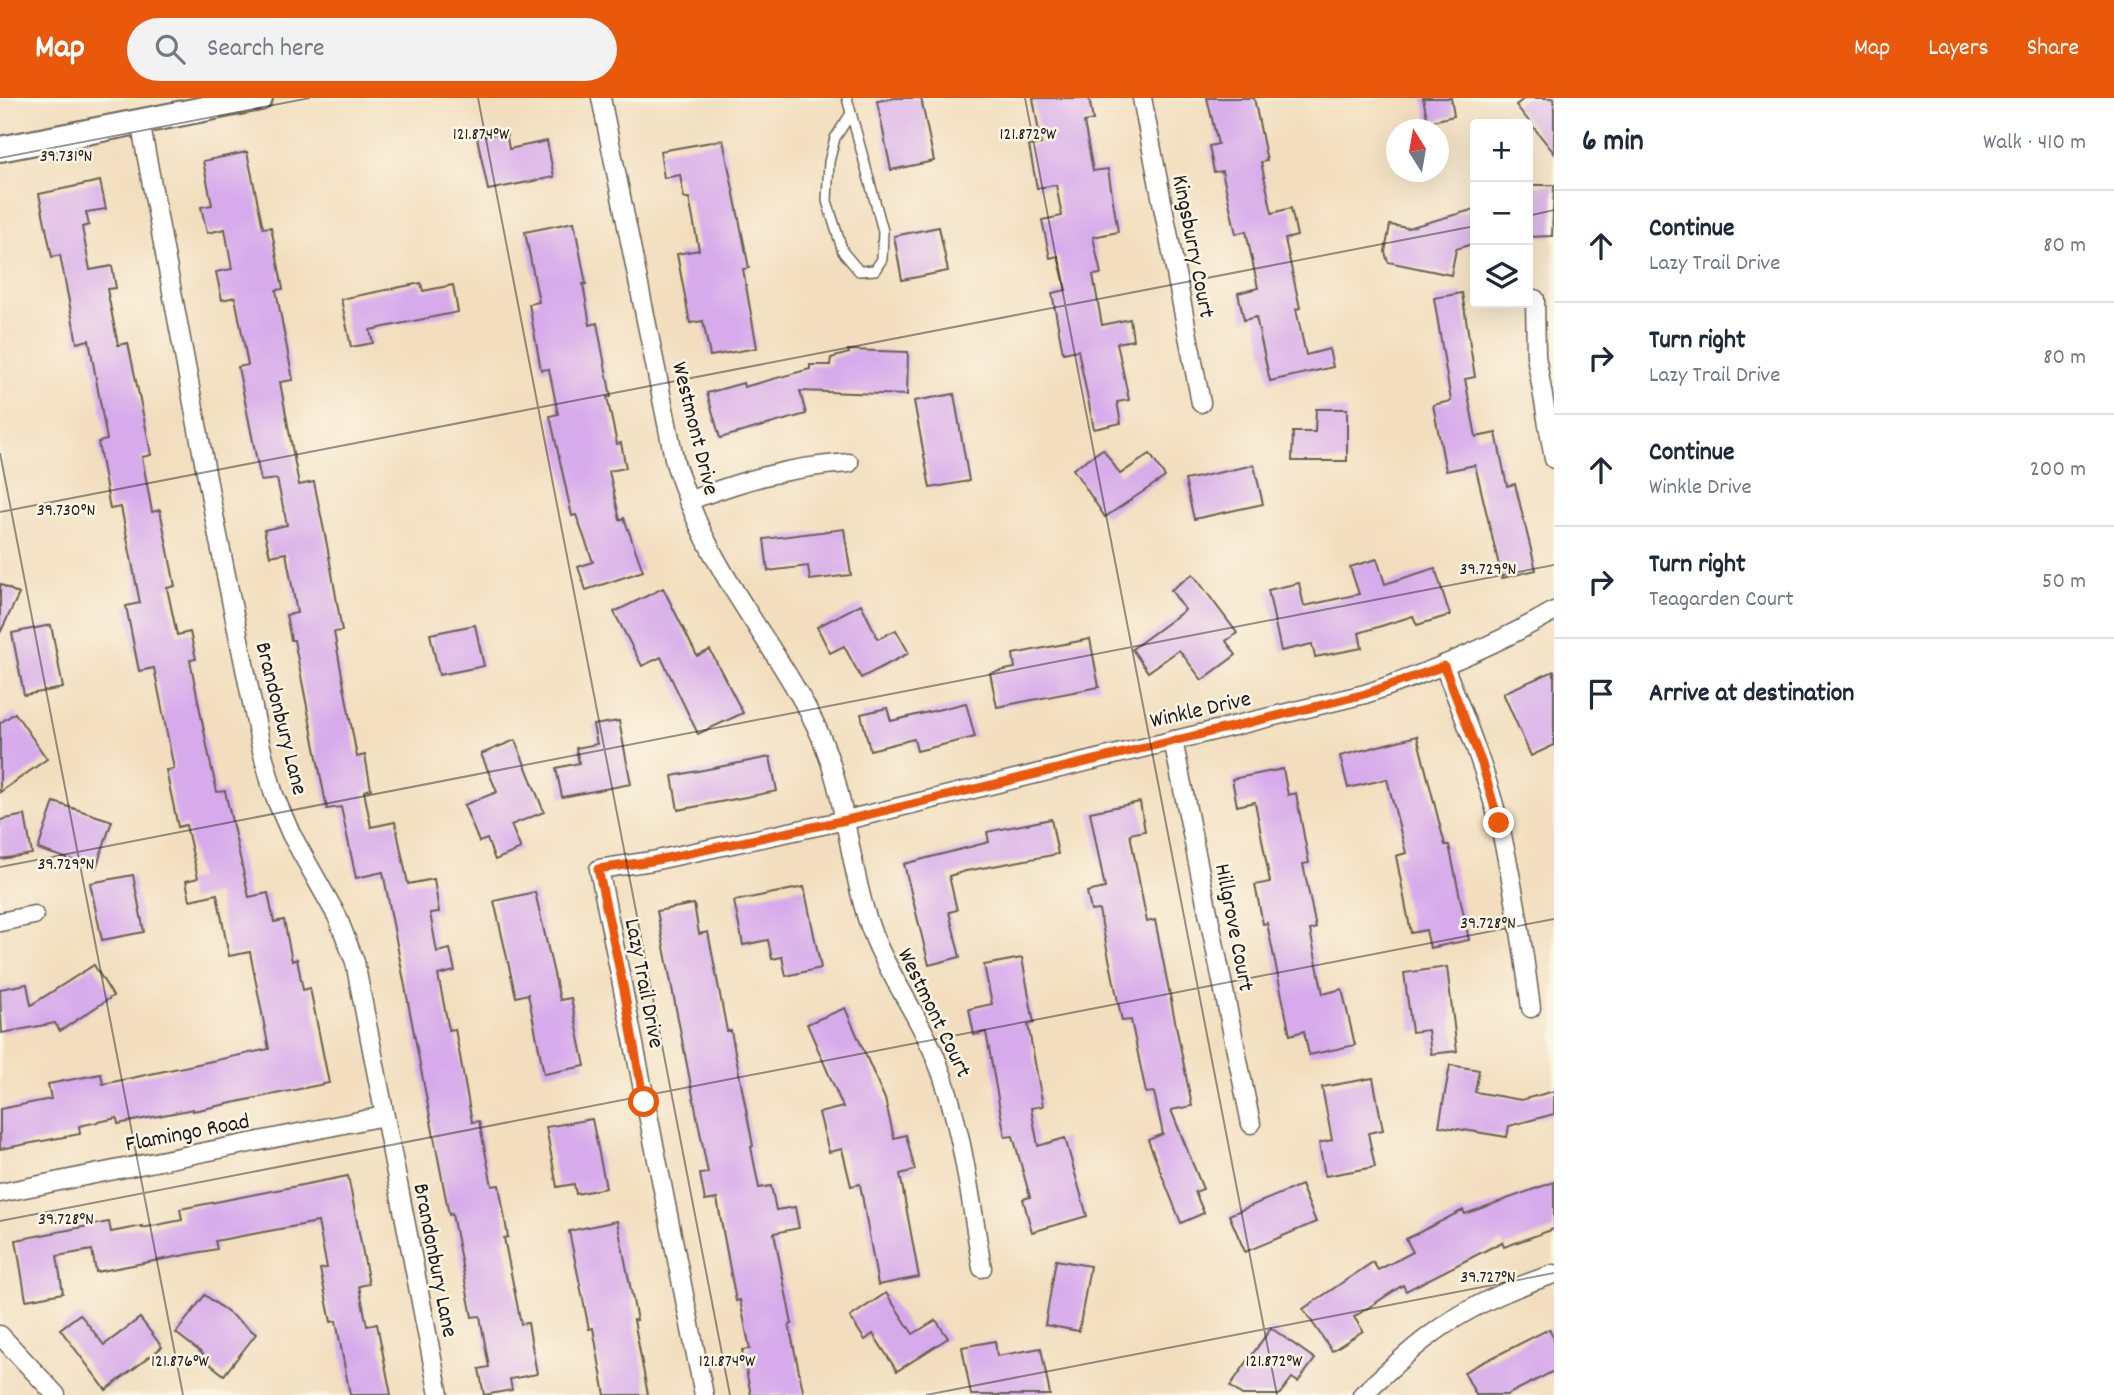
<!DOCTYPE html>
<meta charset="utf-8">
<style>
:root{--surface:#fff;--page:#f2f2f3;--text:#1f2937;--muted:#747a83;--line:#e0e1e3;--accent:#ea580c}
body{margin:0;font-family:Dekko,sans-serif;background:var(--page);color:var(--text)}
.controls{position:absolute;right:21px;top:21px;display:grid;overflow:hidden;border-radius:7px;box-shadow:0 7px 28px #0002}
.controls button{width:63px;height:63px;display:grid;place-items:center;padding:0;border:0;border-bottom:2px solid var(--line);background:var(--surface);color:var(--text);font:35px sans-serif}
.compass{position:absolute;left:1386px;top:21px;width:63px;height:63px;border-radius:50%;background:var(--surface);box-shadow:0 7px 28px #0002;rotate:349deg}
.stop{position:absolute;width:21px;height:21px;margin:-16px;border:5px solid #ea580c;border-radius:50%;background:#fff}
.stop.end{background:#ea580c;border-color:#fff;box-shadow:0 2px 7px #0008}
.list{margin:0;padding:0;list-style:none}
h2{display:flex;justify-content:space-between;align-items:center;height:91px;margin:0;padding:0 28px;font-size:30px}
h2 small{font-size:23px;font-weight:400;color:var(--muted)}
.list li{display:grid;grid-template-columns:46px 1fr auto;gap:21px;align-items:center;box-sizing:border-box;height:112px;padding:0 28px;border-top:2px solid var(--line)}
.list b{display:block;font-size:26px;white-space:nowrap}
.list p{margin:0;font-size:23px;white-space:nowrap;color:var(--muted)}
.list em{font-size:23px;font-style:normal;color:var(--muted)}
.icon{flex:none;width:38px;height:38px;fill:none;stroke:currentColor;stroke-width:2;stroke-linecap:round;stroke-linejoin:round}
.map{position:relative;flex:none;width:1554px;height:1297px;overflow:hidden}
header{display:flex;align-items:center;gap:42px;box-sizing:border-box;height:98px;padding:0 35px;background:var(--accent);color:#fff}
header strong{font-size:33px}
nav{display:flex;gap:38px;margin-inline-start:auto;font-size:24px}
.search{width:490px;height:63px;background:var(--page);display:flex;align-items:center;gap:18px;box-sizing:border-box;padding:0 24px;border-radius:38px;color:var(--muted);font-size:26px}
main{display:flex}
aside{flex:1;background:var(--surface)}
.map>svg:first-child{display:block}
.building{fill:#d7abeb}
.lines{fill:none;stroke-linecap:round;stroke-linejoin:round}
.lane-casing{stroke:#676055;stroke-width:12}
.street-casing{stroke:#676055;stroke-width:21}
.secondary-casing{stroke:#676055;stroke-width:28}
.lane{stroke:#fff;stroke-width:9}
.street{stroke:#fff;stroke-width:18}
.secondary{stroke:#fff;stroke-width:24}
.route{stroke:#ea580c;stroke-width:9}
.ticks{fill:none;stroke:#1c1c1c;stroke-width:2;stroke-opacity:0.45}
.labels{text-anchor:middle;stroke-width:5;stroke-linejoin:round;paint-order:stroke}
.street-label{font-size:23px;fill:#1c1c1c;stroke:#fcf5e5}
.ticks-label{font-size:18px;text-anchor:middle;fill:#1c1c1c;stroke:#fcf5e5;stroke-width:5;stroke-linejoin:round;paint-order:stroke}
</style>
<header>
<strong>Map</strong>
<div class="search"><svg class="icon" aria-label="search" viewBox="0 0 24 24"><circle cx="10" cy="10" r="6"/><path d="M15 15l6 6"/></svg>Search here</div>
<nav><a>Map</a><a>Layers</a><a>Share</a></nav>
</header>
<main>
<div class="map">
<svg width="1554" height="1297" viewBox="0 0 1554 1297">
<rect width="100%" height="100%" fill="#fcf5e5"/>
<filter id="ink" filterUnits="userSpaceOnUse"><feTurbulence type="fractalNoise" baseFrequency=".0143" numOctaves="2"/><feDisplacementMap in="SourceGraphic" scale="14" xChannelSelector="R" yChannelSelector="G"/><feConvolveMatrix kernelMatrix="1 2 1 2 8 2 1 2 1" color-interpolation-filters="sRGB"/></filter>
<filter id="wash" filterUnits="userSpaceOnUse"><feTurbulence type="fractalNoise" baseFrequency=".00686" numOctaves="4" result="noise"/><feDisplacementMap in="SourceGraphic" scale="28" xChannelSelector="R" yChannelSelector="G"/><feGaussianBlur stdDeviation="1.57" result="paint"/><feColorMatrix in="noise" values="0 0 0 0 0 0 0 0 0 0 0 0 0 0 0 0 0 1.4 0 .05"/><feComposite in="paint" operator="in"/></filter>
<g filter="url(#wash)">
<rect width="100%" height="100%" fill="#f2debe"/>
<g id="blocks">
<g class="building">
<path d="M895,0H921L934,63L891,72L877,3Z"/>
<path d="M1033,0H1089L1093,22L1084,24L1093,73L1108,71L1118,134L1093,139L1101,176L1093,177L1102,227L1130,221L1133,242L1117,245L1129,302L1117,304L1121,325L1094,331L1078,252L1063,255L1052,195L1066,192L1058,158L1050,160L1042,122L1062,118L1056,87L1037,90L1029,48L1041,46Z"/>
<path d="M1207,0H1254L1267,63L1261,64L1272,115L1291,110L1297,138L1285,141L1300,210L1296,211L1306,257L1329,251L1333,269L1270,283L1256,219L1244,222L1238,195L1258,190L1246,133L1236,136L1222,73L1214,74L1209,48L1218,46Z"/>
<path d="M1423,0H1451L1454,18L1428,24Z"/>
<path d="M1525,0H1554V55L1516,7Z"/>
<path d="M506,34L509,51L547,43L554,79L488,92L477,39Z"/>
<path d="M723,42L749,170L743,171L757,250L710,258L703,223L690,225L677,156L699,152L689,100H684L680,77L664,80L660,53Z"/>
<path d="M247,54L263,130L271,129L283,191L276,192L293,282L280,284L299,387L314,384L327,447L342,533L334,534L357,659L365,657L371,691L364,693L371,729L395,724L408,786L434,781L439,814L430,815L437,854L450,851L455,873L438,877L449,932L455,931L472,1024L479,1023L492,1088L499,1087L508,1139L504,1140L521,1226L528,1225L537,1276L510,1281L512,1292L484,1297L479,1271L489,1269L480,1218L472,1219L452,1116L449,1117L383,774L356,780L341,709L327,711L294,542H291L286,517L297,515L286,455L270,458L264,432L287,427L277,381L261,383L238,269L248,267L235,199L222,202L216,174L232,171L225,131L207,135L201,109L212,107L203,63Z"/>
<path d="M100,83L106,111L86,114L89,127L82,129L90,172L112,168L116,190L107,191L118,247L128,245L147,335L151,357L142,359L152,414L160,412L175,488L167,490L177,537L190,534L196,561L190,562L210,663L217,694L225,693L249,799L268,795L274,824L284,822L292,863L297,861L303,892L310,890L329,985L193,1013V1011L118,1026L117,1020L79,1028L80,1036L0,1051V1011L51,1001L48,986L101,976L103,986L269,951L250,854L229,858L217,796L190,802L186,783L198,780L186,727L178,729L166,672L174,671L154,570L139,573L126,508L140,505L121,409L110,411L98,344L107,342L89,242L77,245L60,157L52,159L39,96Z"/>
<path d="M1528,87H1554L1552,138L1528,139Z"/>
<path d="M1475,111V145L1456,151L1451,177L1388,164L1385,154L1390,127L1408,130Z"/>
<path d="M574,124L586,186H583L590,227L597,225L611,299H607L617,346L621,345L626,370L609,373L620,422L624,420L643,473L586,492L578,469L593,464L576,417L572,418L550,318L558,316L549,271L541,272L529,206L539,204L525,134Z"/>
<path d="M939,129L948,173L902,182L894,138Z"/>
<path d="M421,185L423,193L453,187L458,214L370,232L373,245L351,249L341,201Z"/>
<path d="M1462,195L1475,279L1465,281L1476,339L1496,335L1507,388L1515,386L1536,472L1502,480L1475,367L1446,373L1433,307L1451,303L1434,200Z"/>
<path d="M848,252L908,254L907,297L800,293L806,316L720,340L707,295L743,285L744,289L810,271V267H830L831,260L849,255Z"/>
<path d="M954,296L969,383L930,390L914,303Z"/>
<path d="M1316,311H1347V363H1292L1293,334H1315Z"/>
<path d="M1103,351L1120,376L1150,356L1165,379L1105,419L1073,371Z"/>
<path d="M1254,367L1263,406L1194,421L1185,382Z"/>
<path d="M844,431L851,477L810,482L808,468L768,473L764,441Z"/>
<path d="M1377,461L1385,486L1435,470L1450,517L1417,527L1413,518L1359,535L1362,550L1315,559L1312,546L1281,553L1268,492L1299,485L1304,508L1359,496L1350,469Z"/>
<path d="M1193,476L1237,535L1226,543L1236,557L1202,582L1179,552L1148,574L1132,551L1185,512L1171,492Z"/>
<path d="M0,486L19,496L0,535Z"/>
<path d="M663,490L697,558L710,552L743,615L698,636L661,559L642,568L614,514Z"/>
<path d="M861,506L878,541L896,532L909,555L861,580L844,548L830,555L817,529Z"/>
<path d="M51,527L63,590L24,597L12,535Z"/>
<path d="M475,527L484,568L439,577L430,536Z"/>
<path d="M1090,541L1099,589L997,609L990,575L1015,570L1013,556Z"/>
<path d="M1554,573V647L1531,658L1503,595Z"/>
<path d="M966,605L975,639L917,653L914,641L870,652L861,616L887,610L891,623Z"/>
<path d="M15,615L47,661L0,694V625Z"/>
<path d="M619,623L631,686L562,699L556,670L579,665L576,650L597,646L593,627Z"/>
<path d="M1417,638L1445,747H1449L1469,842L1430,850L1426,832L1411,835L1396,758L1406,755L1387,681L1348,690L1340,658Z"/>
<path d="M515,642L544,714L511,727L521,751L495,762L487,741L479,744L464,707L497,694L481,656Z"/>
<path d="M770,659L777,693L678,712L672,678Z"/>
<path d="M1283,671L1288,697L1296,695L1309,765L1303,766L1316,830L1310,832L1323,896L1342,891L1355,947L1309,957L1304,933L1290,937L1267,825L1263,826L1255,787L1270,784L1255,704L1237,708L1232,681Z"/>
<path d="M54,704L112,723L96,770L38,751Z"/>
<path d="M1140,704L1145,733L1130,736L1147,824L1155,822L1192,1008L1171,1012L1203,1091L1195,1094L1204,1115L1181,1125L1148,1042L1163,1036L1154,994L1146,995L1131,922L1122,923L1099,812L1091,813L1087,794L1105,790L1090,714Z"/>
<path d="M25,717L32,756L0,761V722Z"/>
<path d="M1051,721L1058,756L966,773L949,778L957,812L949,814L960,859L929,867L904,766L989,744L987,734Z"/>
<path d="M133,777L144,834L102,842L90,785Z"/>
<path d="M804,789L821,870L786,878L782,859L772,861L768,842L743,847L734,803Z"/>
<path d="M535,794L560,902L571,900L585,968L544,976L528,896L516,899L494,803Z"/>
<path d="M694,806L699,836L708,834L727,933H731L753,1048L751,1049L759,1090L771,1088L776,1112L795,1109L799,1130L774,1135L792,1226L789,1227L804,1297H751L742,1252L750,1251L740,1202L736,1203L717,1101L705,1103L700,1076L708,1075L657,813Z"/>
<path d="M1022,860L1034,925L1028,927L1043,1008L1031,1010L1038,1048L1065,1040L1087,1118L1032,1134L1023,1101L1030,1099L1013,1038L1005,1039L986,934L974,937L969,911L992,906L984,867Z"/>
<path d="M94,867L113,898L60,933L55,925L2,935L0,891L27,886L31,907Z"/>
<path d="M1447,869L1457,953L1431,956L1428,932L1412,934L1404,875Z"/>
<path d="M845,910L885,1001L894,1040L906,1037L915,1072L900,1076L919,1179L878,1187L860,1086L851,1088L842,1051L829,1054L819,1015L843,1009L807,926Z"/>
<path d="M1450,967L1479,972L1475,994L1521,1002L1554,993V1016L1509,1028L1507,1039L1439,1028Z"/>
<path d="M1373,980L1383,1032L1368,1035L1375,1069L1325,1078L1319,1045L1332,1042L1322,989Z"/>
<path d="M592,1021L606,1090L576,1096L574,1086L557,1089L546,1029Z"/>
<path d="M348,1078L369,1186L359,1188L367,1228L377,1226L391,1297H350L336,1223L331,1224L320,1171L327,1170L318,1124L215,1143L217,1151L96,1174L92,1152L57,1158L63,1195L26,1202L16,1142L109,1124L111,1134L142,1128V1130L182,1122L180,1111Z"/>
<path d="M1554,1084V1131L1504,1149L1502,1144L1406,1193L1403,1187L1354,1219L1363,1233L1332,1253L1303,1211L1373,1164L1378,1172L1413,1154L1406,1141L1463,1112L1465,1116Z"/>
<path d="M1301,1087L1316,1124L1245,1154L1229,1117Z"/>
<path d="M617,1123L637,1222H634L648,1297H605L593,1230L589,1231L569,1133Z"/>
<path d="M1056,1162L1090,1168L1079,1233L1045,1227Z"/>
<path d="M886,1195L913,1236L936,1222L948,1240L897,1273L873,1236L865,1242L850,1219Z"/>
<path d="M205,1197L256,1236L224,1277L201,1259L203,1256L176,1235Z"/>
<path d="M80,1216L104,1247L140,1220L162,1249L106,1292L60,1231Z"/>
<path d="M1271,1230L1315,1261L1298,1284L1292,1280L1279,1297H1242L1230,1288Z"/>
<path d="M1549,1231L1554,1240V1273L1507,1297H1476L1464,1274Z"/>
<path d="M995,1243L997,1258L1041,1250L1050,1297H971L962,1249Z"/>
</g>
</g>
</g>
<g filter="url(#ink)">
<use href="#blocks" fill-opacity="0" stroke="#676055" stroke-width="2"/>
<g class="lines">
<g class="lane-casing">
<path id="lane" d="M847,0L883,133L882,161L875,172L859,173L843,154L827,103L829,64L835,40L850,17"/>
</g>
<g class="street-casing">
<g id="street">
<path d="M601,0L675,365C684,392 694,419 707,444C738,507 784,563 815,626C845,687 847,756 867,820C883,870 915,910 935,958C962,1024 970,1099 982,1170"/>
<path d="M1142,0L1201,305"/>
<path d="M140,23L217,433L261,649L274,697L291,736L337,818L355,864L439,1297"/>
<path d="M1535,201L1536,258L1554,361"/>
<path d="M688,403C744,382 788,369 849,365"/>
<path d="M1444,568C1465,620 1485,671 1499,725C1514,786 1523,848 1531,910"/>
<path d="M1173,642L1251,1026"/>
<path d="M0,824L34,817"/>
<path d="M0,1095L384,1018"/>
<path d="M0,1237L56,1297"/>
<path d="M704,1297L599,771L652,763L846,722L1365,596C1431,574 1494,548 1554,513"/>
<path d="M1362,1297C1385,1276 1407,1254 1432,1236C1468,1209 1511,1190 1554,1176"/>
</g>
</g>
<g class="secondary-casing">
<path id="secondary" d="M0,51L260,0"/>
</g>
<use href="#lane" class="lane"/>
<use href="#street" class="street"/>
<use href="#secondary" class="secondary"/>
</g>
</g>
<g class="lines" filter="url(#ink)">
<path class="route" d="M644,1004L624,892L598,771L652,763L846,722L1322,607L1365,596L1444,568L1482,666L1499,725"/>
</g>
<path class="ticks" d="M478,0L730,1297M1025,0L1277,1297M0,60L310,0M1528,118L1554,112M0,355L183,1297M0,414L1475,128M0,769L1554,467M0,1123L1554,821M926,1297L1554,1175"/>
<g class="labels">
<g class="street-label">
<text transform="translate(1195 148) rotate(79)" y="8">Kingsburry Court</text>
<text transform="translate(697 330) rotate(76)" y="8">Westmont Drive</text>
<text transform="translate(1200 610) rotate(-13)" y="8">Winkle Drive</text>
<text transform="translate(283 620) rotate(76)" y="8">Brandonbury Lane</text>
<text transform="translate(1236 829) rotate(79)" y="8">Hillgrove Court</text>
<text transform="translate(646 885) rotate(79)" y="8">Lazy Trail Drive</text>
<text transform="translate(936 914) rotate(64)" y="8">Westmont Court</text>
<text transform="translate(187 1033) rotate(-11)" y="8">Flamingo Road</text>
<text transform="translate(437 1162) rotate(79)" y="8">Brandonbury Lane</text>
</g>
</g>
<g class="ticks-label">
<text x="481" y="41">121.874°W</text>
<text x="1028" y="41">121.872°W</text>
<text x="66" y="63">39.731°N</text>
<text x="66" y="417">39.730°N</text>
<text x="1488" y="476">39.729°N</text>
<text x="66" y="771">39.729°N</text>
<text x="1488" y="830">39.728°N</text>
<text x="66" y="1126">39.728°N</text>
<text x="1488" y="1184">39.727°N</text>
<text x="180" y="1268">121.876°W</text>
<text x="727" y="1268">121.874°W</text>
<text x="1274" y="1268">121.872°W</text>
</g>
</svg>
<div class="controls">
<button>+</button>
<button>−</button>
<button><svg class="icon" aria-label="layers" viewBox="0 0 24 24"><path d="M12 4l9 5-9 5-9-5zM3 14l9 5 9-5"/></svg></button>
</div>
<svg class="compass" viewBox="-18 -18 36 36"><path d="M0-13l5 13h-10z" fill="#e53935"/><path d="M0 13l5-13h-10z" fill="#747a83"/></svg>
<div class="stop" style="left:644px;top:1004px"></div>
<div class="stop end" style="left:1499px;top:725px"></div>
</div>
<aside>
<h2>6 min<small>Walk · 410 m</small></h2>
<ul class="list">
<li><svg class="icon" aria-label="ahead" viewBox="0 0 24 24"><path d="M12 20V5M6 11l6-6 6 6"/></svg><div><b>Continue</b><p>Lazy Trail Drive</p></div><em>80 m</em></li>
<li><svg class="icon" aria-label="right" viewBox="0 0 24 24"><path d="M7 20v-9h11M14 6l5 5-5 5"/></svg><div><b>Turn right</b><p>Lazy Trail Drive</p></div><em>80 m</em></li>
<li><svg class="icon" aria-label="ahead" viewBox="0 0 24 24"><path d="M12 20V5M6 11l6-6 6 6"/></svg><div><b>Continue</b><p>Winkle Drive</p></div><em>200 m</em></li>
<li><svg class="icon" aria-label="right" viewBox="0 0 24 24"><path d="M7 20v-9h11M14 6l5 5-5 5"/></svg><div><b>Turn right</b><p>Teagarden Court</p></div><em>50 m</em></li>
<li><svg class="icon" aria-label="arrive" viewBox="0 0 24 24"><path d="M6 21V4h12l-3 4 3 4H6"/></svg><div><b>Arrive at destination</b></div></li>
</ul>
</aside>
</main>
